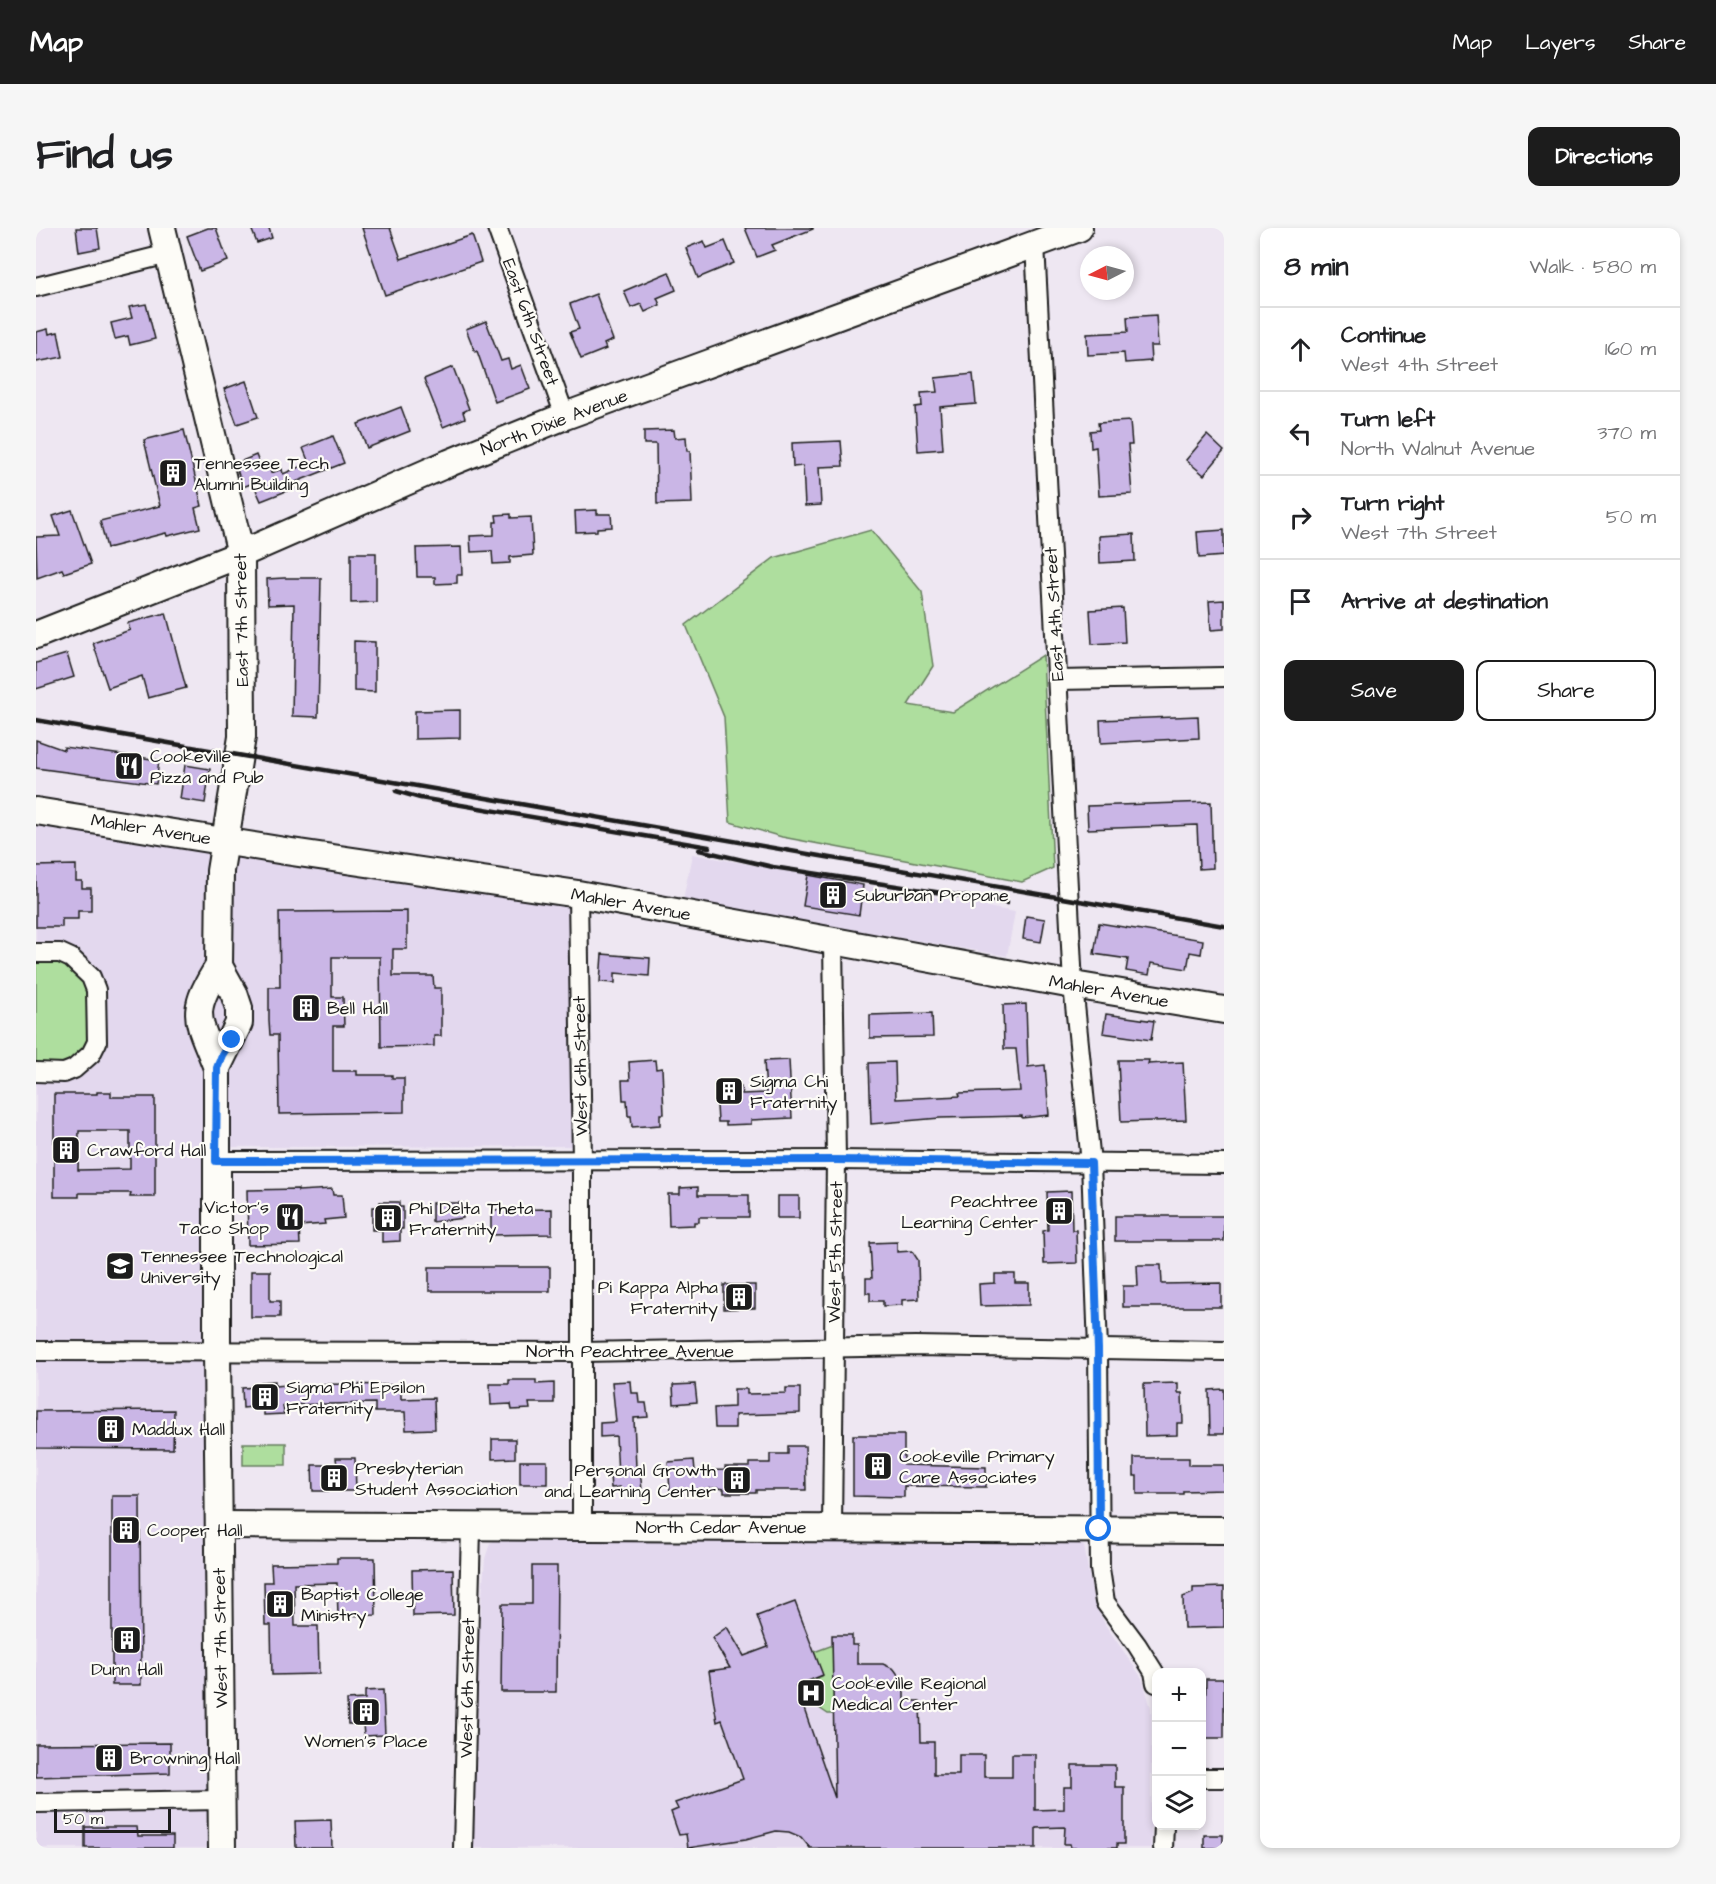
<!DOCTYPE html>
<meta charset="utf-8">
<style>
:root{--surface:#fff;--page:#f6f6f6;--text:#202124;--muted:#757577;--line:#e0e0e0;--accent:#1c1c1c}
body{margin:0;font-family:"Architects Daughter",sans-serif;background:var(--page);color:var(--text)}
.controls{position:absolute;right:18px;bottom:18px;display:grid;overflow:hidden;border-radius:12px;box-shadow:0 3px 9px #0003}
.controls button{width:54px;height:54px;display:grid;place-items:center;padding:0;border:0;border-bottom:2px solid var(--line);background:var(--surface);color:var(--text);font:30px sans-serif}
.compass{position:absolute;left:1044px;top:18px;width:54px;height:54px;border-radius:50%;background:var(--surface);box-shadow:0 3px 9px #0003;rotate:264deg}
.scale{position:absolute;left:18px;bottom:15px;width:117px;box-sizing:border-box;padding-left:6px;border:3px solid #1c1c1c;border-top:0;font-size:16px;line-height:21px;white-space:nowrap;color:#1c1c1c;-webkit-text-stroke:4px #fdfcf7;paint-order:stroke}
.stop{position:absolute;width:18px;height:18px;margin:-14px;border:4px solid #1a73e8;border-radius:50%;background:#fff}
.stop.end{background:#1a73e8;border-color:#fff;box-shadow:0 2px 6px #0008}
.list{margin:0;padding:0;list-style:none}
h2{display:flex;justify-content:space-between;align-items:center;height:78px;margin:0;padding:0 24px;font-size:26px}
h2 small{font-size:20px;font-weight:400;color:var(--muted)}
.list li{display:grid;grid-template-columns:39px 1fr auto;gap:18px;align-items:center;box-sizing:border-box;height:84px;padding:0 24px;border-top:2px solid var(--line)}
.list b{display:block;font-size:22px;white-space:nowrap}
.list p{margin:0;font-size:20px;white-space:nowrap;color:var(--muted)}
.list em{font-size:20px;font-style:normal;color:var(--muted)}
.actions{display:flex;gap:12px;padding:18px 24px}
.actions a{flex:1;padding:14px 0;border:2px solid var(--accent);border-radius:12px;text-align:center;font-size:21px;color:var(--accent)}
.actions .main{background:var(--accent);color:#fff}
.icon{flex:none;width:33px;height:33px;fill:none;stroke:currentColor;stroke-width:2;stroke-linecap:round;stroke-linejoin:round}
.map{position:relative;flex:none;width:1188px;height:1620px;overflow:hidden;border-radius:12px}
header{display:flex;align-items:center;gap:36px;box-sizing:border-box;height:84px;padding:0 30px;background:var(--accent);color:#fff}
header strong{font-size:28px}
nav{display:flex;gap:33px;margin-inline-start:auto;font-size:21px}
.intro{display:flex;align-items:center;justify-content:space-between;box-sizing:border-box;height:144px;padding:0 36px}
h1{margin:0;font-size:42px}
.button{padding:15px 27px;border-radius:12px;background:var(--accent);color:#fff;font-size:21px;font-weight:700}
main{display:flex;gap:36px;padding:0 36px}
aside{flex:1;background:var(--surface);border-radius:12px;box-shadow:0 3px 9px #0003}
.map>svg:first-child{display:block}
.built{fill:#e3d8ee}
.green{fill:#aede9e;stroke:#657d5d;stroke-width:1.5}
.building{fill:#cab6e6;stroke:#1c1c1c;stroke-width:1.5;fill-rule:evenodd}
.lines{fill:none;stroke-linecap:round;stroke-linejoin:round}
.street-casing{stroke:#1c1c1c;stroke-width:22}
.secondary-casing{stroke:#1c1c1c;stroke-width:30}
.street{stroke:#fdfcf7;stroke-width:18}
.secondary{stroke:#fdfcf7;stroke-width:26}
.rail{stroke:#1c1c1c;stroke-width:4.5}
.route{stroke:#1a73e8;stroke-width:8}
.labels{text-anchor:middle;stroke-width:4.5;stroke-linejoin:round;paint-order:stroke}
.street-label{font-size:18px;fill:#1c1c1c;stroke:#fdfcf7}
.poi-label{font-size:18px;fill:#1c1c1c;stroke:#fdfcf7;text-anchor:start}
</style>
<header>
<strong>Map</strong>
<nav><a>Map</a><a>Layers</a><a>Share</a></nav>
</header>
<div class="intro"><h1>Find us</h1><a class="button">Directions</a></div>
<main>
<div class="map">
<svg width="1188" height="1620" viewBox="0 0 1188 1620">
<rect width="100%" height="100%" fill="#eee7f2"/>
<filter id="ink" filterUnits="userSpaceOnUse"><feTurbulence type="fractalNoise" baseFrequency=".0167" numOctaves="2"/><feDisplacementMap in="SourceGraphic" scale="12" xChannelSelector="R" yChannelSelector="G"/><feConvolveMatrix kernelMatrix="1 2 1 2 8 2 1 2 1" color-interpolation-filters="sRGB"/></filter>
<g filter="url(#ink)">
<g class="built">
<path d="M0,594L179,625L520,672L530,676L536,687L539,918L180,919L169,1156L173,1620H0Z"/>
<path d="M656,626L979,684L971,728L647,672Z"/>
<path d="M470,1306L1033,1311L1048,1318L1058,1375L1070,1398L1106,1450L1115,1480V1620H436L441,1428L449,1331L454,1315Z"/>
</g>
<g class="green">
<path d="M835,302L886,364L897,438L872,477L917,484L1007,427L1017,640L986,654L746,609L694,594L688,489L650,397L738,330Z"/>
<path d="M0,725H24L55,749L61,814L38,841L0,845Z"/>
<rect x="207" y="1215" width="43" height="22"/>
<path d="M797,1417L798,1486H792L780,1478L766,1475L760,1458L786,1448L778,1424Z"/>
</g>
<g class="building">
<path d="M40,0H61L64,20L43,24Z"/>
<path d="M172,0H180L192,33L164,43L151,8Z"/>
<path d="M215,0H233L236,10L221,15Z"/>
<path d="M326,0H354L365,31L436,7L445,34L349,67Z"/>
<path d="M709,0H777V1L736,17L739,22L721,29Z"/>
<path d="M668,13L671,20L689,13L698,35L662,50L650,20Z"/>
<path d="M633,44L640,62L621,70L624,77L609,84L605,76L595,80L588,63Z"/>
<path d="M560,66L577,112L568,116L570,121L545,131L534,104L543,101L534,76Z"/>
<path d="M110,76L119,111L94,117L92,108L79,111L75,95L96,90L93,79Z"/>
<path d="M1120,87L1122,118H1114L1115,133L1089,135L1088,125L1052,127L1051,106L1092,104L1091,89Z"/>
<path d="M450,93L465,133L472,131L475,141L485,137L494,161L459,174L441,123L439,124L430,101Z"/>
<path d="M12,101L13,106L22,104L27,129L0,134V104Z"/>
<path d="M417,139L433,181L427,184L429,190L407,199L388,151Z"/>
<path d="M937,146L940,176L904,179L907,221L882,223L879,179L886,178L885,165L901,164L899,150Z"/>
<path d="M210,153L222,189L201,196L188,161Z"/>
<path d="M365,179L374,203L331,220L322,196Z"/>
<path d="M1094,193L1096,217H1092L1096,266L1063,268L1060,219L1055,220L1054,203L1063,202L1062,195Z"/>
<path d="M148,202L166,278L159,280L164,300L131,308L130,305L71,320L64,293L124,278L108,212Z"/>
<path d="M638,202L639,210L650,209L651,223H654L656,275L621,276L620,216H608V203Z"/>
<path d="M1171,207L1188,223L1168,247L1150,232Z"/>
<path d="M297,208L308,235L257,255L258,260L225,273L217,255L207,259L199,236L220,227L226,242L233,239L235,245L246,241L247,246L273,235L267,220Z"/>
<path d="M805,213L807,238L783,239L785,277L769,278L767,238L757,239L756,215Z"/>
<path d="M36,282L55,336L28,345L26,341L1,350L0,309L24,308L17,288Z"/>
<path d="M561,282V286H575L576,299L561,300V303L540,304L539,283Z"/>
<path d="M475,286V290L495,289L497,327L474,329V335L457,336L456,323L435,324L434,308L458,307V294H461L460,287Z"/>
<path d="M1188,302V328L1163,330L1161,304Z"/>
<path d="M1098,306L1099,333L1064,335L1063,308Z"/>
<path d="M425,319L426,347H421V355L399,356V349H381L380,320Z"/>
<path d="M315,325H340V374L315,375Z"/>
<path d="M248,350H285L282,489L256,488L258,376L232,377L231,351Z"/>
<path d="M1188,372V401L1175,402L1173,373Z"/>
<path d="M1087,380L1089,414L1056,416L1054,382Z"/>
<path d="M130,385L150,460L112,470L106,448L72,460L57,415L94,402L92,395Z"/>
<path d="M318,413L339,414V464L318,463Z"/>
<path d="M31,426L38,449L0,461V435Z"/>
<path d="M424,482V510L379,511V483Z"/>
<path d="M1162,488L1163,510L1065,515L1064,492Z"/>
<path d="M0,512L28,522V519L123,532L120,556L0,540Z"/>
<path d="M149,537L174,541L169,575L144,571Z"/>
<path d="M1175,574L1177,640L1163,641L1161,597L1052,601L1051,578Z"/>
<path d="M40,637V653H46V660H55V683H42V691H26V699H0V638Z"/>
<path d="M772,647L827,657L823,687L767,678Z"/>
<path d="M371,683V721H357V748H397L398,760H405V808H398V818L345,819L344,729H296V769H307L308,798H297V843H321V847H356V850H368V884L243,886L242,807H234L233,792V759H244L243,684Z"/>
<path d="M990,688L1009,691L1005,714L987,711Z"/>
<path d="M1063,695L1167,712L1165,726L1154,724L1151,741L1115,735L1113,747L1090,743L1092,731L1058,726Z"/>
<path d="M566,726L614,730L613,748L579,745V755L564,754Z"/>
<path d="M990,776L992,839L1009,837L1013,887L986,890V888L904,890L835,896L833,835L859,834L860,871L924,868L923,865L984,863L980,821H968L967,777Z"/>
<path d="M896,785L897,809L834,810V787Z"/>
<path d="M1070,786L1118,793L1115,812L1067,805Z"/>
<path d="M619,832L620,841L626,840L628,886H624V897L596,899L595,888H592L591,872H587L586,852H594L593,834Z"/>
<path d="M753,832L756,890L715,892V896L690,897V894H682L680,861L705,859L706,866L730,865L728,833Z"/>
<path d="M1082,832H1113L1112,836L1147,834L1150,892L1085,894Z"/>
<path d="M61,864H75V869H119V969H94L95,965H43V969H18V866H61ZM43,903H94V941L42,942Z"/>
<path d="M662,959V967H713V989H663V994H658V997L633,998L632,966H644V960Z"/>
<path d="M262,961V963L296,961L297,967H306L308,990L288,992L289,996L263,998L264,1016L212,1017L211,962Z"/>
<path d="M1035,963L1036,1002H1040L1041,1035L1008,1036L1007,1003L1012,1002L1011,964Z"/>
<rect x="741" y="968" width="22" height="22"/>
<path d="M344,974H363V979H367V1001H364V1013L346,1014V1002H336V979H344Z"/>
<path d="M396,975H427V990L396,994Z"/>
<path d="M516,981V1006L455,1007V982Z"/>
<rect x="1079" y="988" width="109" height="25"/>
<path d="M861,1014V1024L876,1023L882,1032L883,1071L866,1072V1077L847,1078V1073H834V1065H830V1050H836L834,1015Z"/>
<path d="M1101,1037H1125L1126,1056L1185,1055V1079H1087V1058H1102Z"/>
<rect x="393" y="1039" width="121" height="24"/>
<path d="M215,1043H234V1073H244V1089H215Z"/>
<path d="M959,1046H979V1055H993V1077L944,1078L943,1056L959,1055Z"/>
<path d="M688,1057H719V1080L688,1081Z"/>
<path d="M473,1152H500V1156L518,1155V1175H493L494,1181L476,1182L475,1176L455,1177L454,1156H473Z"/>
<path d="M239,1153V1158L251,1157V1162L282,1160V1156L365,1157V1171L398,1170L399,1201L370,1202L369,1184H339V1175L247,1177L248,1186L228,1187V1178L207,1180L206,1160L225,1159V1154Z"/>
<path d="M594,1153L595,1165H602L603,1175H610L612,1189L598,1190L600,1240H604L606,1263L585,1264L584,1259L575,1260L574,1247H582L580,1208L564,1209V1195L580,1194L576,1154Z"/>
<path d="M1142,1155V1165H1146L1147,1195H1141V1207L1109,1208L1108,1156Z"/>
<path d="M659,1156L661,1174L638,1176L637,1157Z"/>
<path d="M750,1160H764V1185L699,1187V1200H679L678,1180L698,1179V1161H711V1166L750,1165Z"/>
<path d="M1188,1161V1206H1174L1173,1162Z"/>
<path d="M138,1182L137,1221L0,1220V1183Z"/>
<path d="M817,1207H868V1237L950,1239V1259L868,1258V1269L817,1268Z"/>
<path d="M456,1211H479V1230L456,1231Z"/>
<path d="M752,1218H769L770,1262H720V1265H688V1261L682,1260L634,1263L632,1234L658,1232L659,1243L689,1242V1239H714V1235H734V1226H752Z"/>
<path d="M300,1230H319L320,1263H277L276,1237H301Z"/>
<path d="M1098,1230H1153V1237H1188V1262L1147,1263V1266H1101V1248H1098Z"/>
<rect x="484" y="1233" width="27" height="23"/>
<path d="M76,1268H104L105,1457H76Z"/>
<path d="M301,1330H339L340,1387L302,1388L301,1355L258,1356L259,1398H282L283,1446L236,1447L235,1397H229L228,1354H236L235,1336L301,1335Z"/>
<path d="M496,1338H521L520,1464H465L466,1376H496Z"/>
<path d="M417,1341L418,1387L377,1388L376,1342Z"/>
<path d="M1188,1359V1399L1148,1400L1147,1369L1157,1365V1360Z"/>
<path d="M759,1374L787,1447L760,1458L799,1570L796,1407H816V1417H821V1436H847L858,1441L868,1455V1473H884L885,1514H898V1547H923V1527H948V1549H976V1526H999V1582L1028,1581V1559H1036V1537H1079V1559H1088V1616H1081V1620H1035L1034,1616H1028L1029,1599L1000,1600V1620H774L765,1609L753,1604L740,1603L710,1611L652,1620L650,1606L643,1607L635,1584L642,1581L639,1575L707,1551L686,1492L681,1494L673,1443L694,1440L676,1410L691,1399L708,1428L732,1419L721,1388Z"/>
<path d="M1170,1451H1188V1510H1169Z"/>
<path d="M347,1462L349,1507L328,1508L327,1496H312L311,1472L329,1471V1463Z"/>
<path d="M134,1515V1545L0,1549V1516Z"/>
<path d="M295,1592L296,1620H260L259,1593Z"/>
<path d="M49,1599H101L102,1608H137V1620H49Z"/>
<rect x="1168" y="1607" width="19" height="13"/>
</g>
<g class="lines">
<g class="street-casing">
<g id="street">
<path d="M461,0L529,188"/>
<path d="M999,16L1037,757L1055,935L1062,1121L1064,1341L1069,1374L1101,1417L1118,1444L1120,1455"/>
<path d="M0,59L132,26"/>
<path d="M1022,452L1188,449"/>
<path d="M542,666L546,933V1298"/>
<path d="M0,725H24L35,730L55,749L60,762L61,814L55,826L38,841L28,845L0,844"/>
<path d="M180,933L800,932L1188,936"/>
<path d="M0,1123L546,1124L879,1118L1188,1123"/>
<path d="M796,1299L800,932L797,713"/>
<path d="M1166,1550H1188"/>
<path d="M0,1575L186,1572"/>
<path d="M427,1620L435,1300"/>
<path d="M1127,1620L1128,1598"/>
</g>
</g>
<g class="secondary-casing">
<g id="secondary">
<path d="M126,0L205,326L206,509L184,643L183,738"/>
<path d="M0,407L205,326L413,235L529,188L1043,0"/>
<path d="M0,583L249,623L542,666L1037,757L1188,782"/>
<path d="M181,840C163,791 151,788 183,738L198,765L203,780V795L181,840V1123L186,1620"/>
<path d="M183,1297C518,1300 853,1300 1188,1302"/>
</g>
</g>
<use href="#street" class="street"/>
<use href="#secondary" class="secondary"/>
<g class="rail">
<path d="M0,492L1188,698"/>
<path d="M360,563L384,570L673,619"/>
<path d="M663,622L737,639L971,675"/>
</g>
</g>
</g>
<g class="lines" filter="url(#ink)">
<path class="route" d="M196,812L186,827L181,840L180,933L800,932L1055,935L1062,1121L1063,1301"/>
</g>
<defs>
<g id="building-square" transform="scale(1.5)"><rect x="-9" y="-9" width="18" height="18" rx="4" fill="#1c1c1c" stroke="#fdfcf7"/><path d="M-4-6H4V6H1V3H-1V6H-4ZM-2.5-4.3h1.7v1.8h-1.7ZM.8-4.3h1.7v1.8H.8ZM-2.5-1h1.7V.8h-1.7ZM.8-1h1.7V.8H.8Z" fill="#fff"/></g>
<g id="restaurant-square" transform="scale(1.5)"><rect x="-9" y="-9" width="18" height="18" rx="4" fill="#1c1c1c" stroke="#fdfcf7"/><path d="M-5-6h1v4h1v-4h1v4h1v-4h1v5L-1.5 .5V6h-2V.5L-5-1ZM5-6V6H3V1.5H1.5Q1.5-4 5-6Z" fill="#fff"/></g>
<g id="university-square" transform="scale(1.5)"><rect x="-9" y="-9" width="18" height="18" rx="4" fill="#1c1c1c" stroke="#fdfcf7"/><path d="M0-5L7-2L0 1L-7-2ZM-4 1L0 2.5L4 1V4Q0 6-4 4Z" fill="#fff"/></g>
<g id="hospital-square" transform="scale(1.5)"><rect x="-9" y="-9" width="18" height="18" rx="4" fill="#1c1c1c" stroke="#fdfcf7"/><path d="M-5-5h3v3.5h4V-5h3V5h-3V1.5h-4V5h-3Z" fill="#fff"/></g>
</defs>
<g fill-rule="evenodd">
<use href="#building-square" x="137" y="245"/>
<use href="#restaurant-square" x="93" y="538"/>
<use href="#building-square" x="797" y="667"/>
<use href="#building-square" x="270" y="780"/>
<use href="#building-square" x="693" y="863"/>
<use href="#building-square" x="30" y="922"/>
<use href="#building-square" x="1023" y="983"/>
<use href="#restaurant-square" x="254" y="989"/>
<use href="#building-square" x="352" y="990"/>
<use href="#university-square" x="84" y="1038"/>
<use href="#building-square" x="703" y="1069"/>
<use href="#building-square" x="229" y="1169"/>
<use href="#building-square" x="75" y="1201"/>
<use href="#building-square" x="842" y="1238"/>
<use href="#building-square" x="298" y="1250"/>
<use href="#building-square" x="701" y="1252"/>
<use href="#building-square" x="90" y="1302"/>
<use href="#building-square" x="244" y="1376"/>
<use href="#building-square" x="91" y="1412"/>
<use href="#hospital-square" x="775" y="1465"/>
<use href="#building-square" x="330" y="1484"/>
<use href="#building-square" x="73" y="1530"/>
</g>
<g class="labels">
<g class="street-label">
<text transform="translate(495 94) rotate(70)" y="6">East 6th Street</text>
<text transform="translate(518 194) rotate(-21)" y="6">North Dixie Avenue</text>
<text transform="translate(1018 386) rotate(-93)" y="6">East 4th Street</text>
<text transform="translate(205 392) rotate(-91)" y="6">East 7th Street</text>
<text transform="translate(115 601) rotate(9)" y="6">Mahler Avenue</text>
<text transform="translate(595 676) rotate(10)" y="6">Mahler Avenue</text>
<text transform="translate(1073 763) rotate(10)" y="6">Mahler Avenue</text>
<text transform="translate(544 838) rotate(-91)" y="6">West 6th Street</text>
<text transform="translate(799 1024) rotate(-89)" y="6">West 5th Street</text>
<text x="594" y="1129">North Peachtree Avenue</text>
<text x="685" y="1305">North Cedar Avenue</text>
<text transform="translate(184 1410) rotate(-91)" y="6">West 7th Street</text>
<text transform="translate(431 1460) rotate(-89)" y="6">West 6th Street</text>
</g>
<g class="poi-label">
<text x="158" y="241">Tennessee Tech<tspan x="158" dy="21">Alumni Building</tspan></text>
<text x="114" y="534">Cookeville<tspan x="114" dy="21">Pizza and Pub</tspan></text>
<text x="818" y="673">Suburban Propane</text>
<text x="291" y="786">Bell Hall</text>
<text x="714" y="859">Sigma Chi<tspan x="714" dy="21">Fraternity</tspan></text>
<text x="51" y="928">Crawford Hall</text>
<text x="1002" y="979" text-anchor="end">Peachtree<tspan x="1002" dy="21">Learning Center</tspan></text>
<text x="233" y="985" text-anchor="end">Victor's<tspan x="233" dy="21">Taco Shop</tspan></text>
<text x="373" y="986">Phi Delta Theta<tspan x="373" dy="21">Fraternity</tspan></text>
<text x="105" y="1034">Tennessee Technological<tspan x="105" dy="21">University</tspan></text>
<text x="682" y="1065" text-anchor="end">Pi Kappa Alpha<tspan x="682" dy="21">Fraternity</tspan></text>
<text x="250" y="1165">Sigma Phi Epsilon<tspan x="250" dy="21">Fraternity</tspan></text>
<text x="96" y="1207">Maddux Hall</text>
<text x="863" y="1234">Cookeville Primary<tspan x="863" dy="21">Care Associates</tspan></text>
<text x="319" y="1246">Presbyterian<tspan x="319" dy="21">Student Association</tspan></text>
<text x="680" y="1248" text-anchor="end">Personal Growth<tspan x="680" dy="21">and Learning Center</tspan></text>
<text x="111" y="1308">Cooper Hall</text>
<text x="265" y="1372">Baptist College<tspan x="265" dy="21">Ministry</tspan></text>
<text x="91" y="1447" text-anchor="middle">Dunn Hall</text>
<text x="796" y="1461">Cookeville Regional<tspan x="796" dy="21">Medical Center</tspan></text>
<text x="330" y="1519" text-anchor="middle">Women's Place</text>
<text x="94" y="1536">Browning Hall</text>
</g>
</g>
</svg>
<div class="controls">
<button>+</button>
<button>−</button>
<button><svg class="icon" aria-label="layers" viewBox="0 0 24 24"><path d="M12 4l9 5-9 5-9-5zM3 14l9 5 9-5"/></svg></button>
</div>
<svg class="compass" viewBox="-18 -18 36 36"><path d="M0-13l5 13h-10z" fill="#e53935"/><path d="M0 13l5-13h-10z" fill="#757577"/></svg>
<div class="scale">50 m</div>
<div class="stop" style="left:1063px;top:1301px"></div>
<div class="stop end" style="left:196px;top:812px"></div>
</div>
<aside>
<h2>8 min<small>Walk · 580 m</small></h2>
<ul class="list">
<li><svg class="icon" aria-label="ahead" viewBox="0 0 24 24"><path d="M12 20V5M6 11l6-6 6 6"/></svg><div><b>Continue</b><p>West 4th Street</p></div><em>160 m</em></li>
<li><svg class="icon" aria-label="left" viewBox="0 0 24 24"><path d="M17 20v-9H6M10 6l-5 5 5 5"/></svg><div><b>Turn left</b><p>North Walnut Avenue</p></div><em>370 m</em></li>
<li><svg class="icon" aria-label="right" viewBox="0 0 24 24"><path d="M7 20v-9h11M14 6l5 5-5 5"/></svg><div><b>Turn right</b><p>West 7th Street</p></div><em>50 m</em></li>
<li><svg class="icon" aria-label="arrive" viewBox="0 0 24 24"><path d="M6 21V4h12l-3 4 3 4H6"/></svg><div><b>Arrive at destination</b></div></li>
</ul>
<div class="actions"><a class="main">Save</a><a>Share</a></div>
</aside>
</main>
